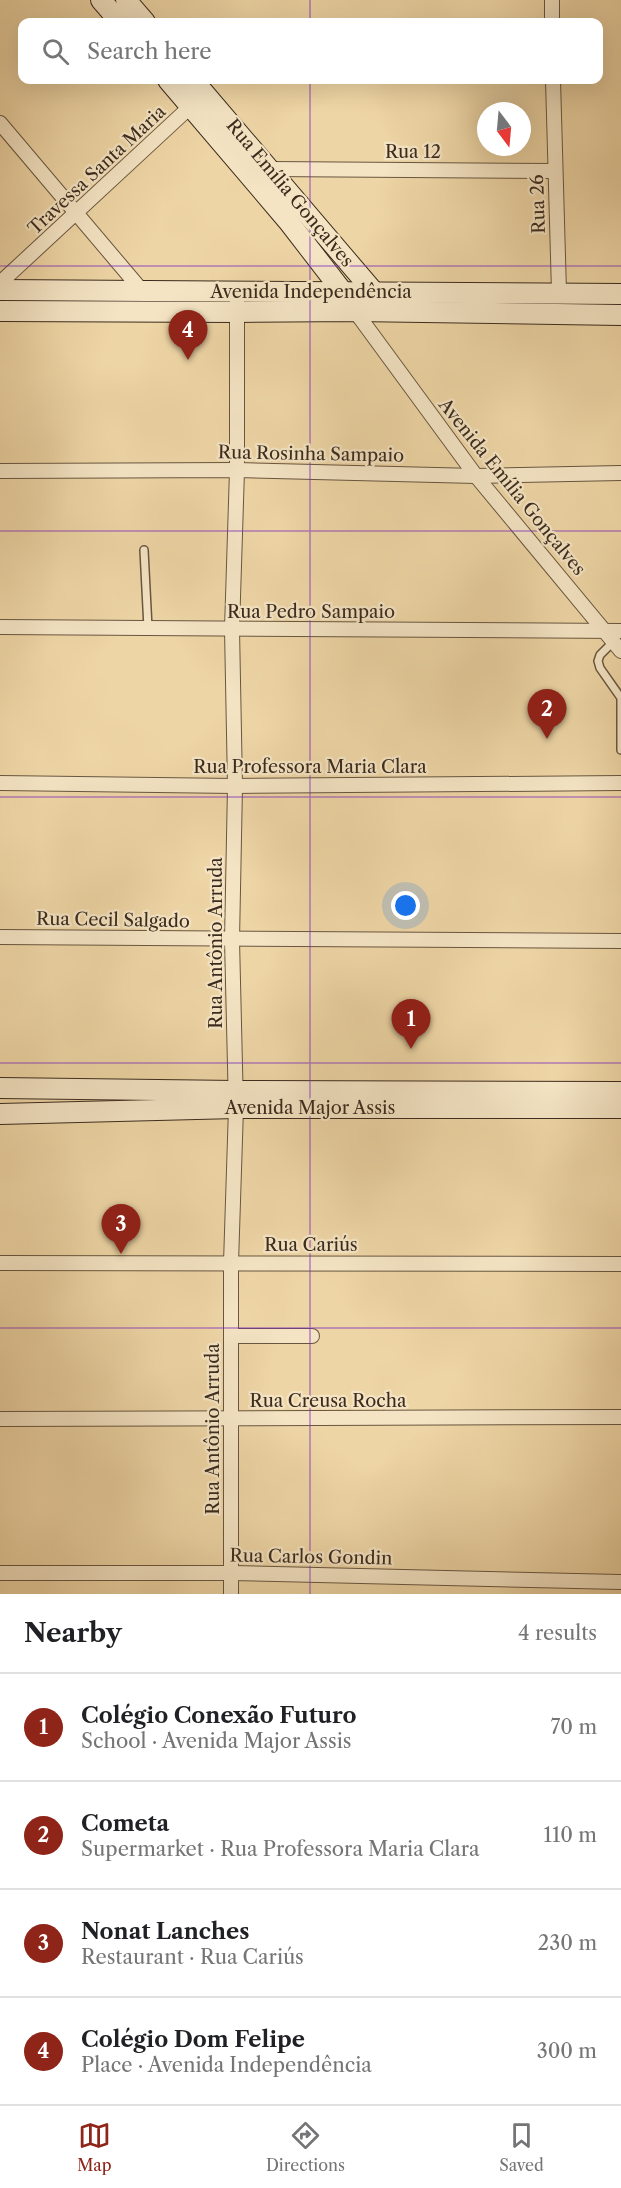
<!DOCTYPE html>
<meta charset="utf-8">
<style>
:root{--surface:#fff;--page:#f6f6f6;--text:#202124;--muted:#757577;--line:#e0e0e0;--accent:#8f2418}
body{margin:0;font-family:"Libre Caslon Text",serif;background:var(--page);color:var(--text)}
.compass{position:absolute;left:477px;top:102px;width:54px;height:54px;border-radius:50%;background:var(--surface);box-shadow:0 6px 24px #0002;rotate:164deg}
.you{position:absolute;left:406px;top:906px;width:21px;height:21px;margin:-15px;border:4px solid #fff;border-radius:50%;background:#1a73e8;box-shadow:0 0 0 9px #1a73e833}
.badge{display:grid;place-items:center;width:39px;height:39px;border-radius:50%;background:var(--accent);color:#fff;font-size:20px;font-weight:700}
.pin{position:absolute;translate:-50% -50px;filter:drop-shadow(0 2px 3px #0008)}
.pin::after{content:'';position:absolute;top:32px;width:21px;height:18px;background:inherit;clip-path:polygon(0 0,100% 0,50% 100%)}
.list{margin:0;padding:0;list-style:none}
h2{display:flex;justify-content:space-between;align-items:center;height:78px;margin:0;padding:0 24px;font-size:26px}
h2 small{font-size:20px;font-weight:400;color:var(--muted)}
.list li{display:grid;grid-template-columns:39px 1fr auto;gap:18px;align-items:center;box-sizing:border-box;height:108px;padding:0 24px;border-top:2px solid var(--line)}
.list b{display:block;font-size:22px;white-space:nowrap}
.list p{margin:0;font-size:20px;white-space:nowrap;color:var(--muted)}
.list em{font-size:20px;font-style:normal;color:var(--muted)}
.icon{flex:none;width:33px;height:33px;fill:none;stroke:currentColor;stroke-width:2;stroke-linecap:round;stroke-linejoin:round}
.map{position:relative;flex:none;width:621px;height:1594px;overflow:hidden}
.search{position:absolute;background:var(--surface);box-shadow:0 6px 24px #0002;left:18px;right:18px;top:18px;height:66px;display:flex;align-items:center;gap:15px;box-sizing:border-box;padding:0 21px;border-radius:12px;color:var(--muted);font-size:22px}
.sheet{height:510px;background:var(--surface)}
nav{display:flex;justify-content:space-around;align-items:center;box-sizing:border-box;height:84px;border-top:2px solid var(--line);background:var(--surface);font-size:16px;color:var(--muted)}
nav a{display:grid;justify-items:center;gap:3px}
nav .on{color:var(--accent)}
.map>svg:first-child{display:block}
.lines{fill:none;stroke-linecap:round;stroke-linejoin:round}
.lane-casing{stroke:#685640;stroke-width:10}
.street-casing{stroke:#685640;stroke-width:16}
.secondary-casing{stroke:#3b2b1e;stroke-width:22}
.lane{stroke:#f4e4c4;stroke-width:7}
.street{stroke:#f4e4c4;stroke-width:14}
.secondary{stroke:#f4e4c4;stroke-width:20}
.grid{fill:none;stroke:#7b2cbf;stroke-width:1.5;stroke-opacity:0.55}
.labels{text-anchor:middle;stroke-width:4.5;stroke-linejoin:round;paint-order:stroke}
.street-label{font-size:18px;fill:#3b2b1e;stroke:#f4e4c4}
</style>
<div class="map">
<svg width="621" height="1594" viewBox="0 0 621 1594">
<rect width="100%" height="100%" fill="#eed5a5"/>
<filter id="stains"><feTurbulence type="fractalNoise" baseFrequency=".00333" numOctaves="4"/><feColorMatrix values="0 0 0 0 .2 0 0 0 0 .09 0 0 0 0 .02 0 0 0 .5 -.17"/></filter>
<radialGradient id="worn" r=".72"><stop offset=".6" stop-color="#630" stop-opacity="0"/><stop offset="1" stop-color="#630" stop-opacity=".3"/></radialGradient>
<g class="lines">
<g class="lane-casing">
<g id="lane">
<path d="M144,550L148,628"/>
<path d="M613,642L600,655L598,661L600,668L621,698V750"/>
</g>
</g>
<g class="street-casing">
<g id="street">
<path d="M552,22V0"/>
<path d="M553,80L559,292"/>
<path d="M0,123L143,292"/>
<path d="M270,169L555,171"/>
<path d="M0,283L191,106"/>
<path d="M355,311L476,476L621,651"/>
<path d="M0,471L237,470L476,476L621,473"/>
<path d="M0,627L621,631"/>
<path d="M0,783L235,786L621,783"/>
<path d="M0,937L621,941"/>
<path d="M0,1263L621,1264"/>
<path d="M231,1336H312"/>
<path d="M0,1419L621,1417"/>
<path d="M0,1573H231L621,1582"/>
<path d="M231,1594V1263L236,1108L232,940L235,786L232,629L237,470V293"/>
</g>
</g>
<g class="secondary-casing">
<g id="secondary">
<path d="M101,0L120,22"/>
<path d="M126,0L145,22"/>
<path d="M168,80L288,221L349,300"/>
<path d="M193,80L373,291L375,300"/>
<path d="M0,290L621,294"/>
<path d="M0,311L237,312L355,311L621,315"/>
<path d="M0,1088L236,1091L621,1092"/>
<path d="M0,1114L236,1108H621"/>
</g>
</g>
<use href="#lane" class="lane"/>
<use href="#street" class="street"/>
<use href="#secondary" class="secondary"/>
</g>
<path class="grid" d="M310,0V22M310,80V1594M0,266H621M0,531H621M0,797H621M0,1063H621M0,1328H621"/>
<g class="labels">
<g class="street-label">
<text x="413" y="158">Rua 12</text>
<text transform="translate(97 170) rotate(-43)" y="6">Travessa Santa Maria</text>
<text transform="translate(290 193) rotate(50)" y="6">Rua Emília Gonçalves</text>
<text transform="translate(538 204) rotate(-92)" y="6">Rua 26</text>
<text x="311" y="298">Avenida Independência</text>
<text transform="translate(311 454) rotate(1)" y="6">Rua Rosinha Sampaio</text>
<text transform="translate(512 487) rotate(51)" y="6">Avenida Emília Gonçalves</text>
<text x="311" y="618">Rua Pedro Sampaio</text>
<text x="310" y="773">Rua Professora Maria Clara</text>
<text transform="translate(113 920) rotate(1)" y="6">Rua Cecil Salgado</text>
<text transform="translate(216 943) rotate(-90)" y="6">Rua Antônio Arruda</text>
<text x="310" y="1114">Avenida Major Assis</text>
<text x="311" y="1251">Rua Cariús</text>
<text x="328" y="1407">Rua Creusa Rocha</text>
<text transform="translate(213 1429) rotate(-90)" y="6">Rua Antônio Arruda</text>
<text transform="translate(311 1557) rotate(1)" y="6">Rua Carlos Gondin</text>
</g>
</g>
<rect width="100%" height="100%" filter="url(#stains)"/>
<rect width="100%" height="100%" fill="url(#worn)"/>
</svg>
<svg class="compass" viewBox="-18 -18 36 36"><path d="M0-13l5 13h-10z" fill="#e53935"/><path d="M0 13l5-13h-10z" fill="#757577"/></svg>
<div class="you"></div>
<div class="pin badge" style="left:411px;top:1049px">1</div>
<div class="pin badge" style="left:547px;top:739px">2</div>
<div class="pin badge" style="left:121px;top:1254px">3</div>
<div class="pin badge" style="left:188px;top:360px">4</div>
<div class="search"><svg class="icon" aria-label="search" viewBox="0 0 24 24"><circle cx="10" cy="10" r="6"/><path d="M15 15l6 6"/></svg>Search here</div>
</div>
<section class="sheet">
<h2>Nearby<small>4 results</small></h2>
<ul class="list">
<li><span class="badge">1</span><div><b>Colégio Conexão Futuro</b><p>School · Avenida Major Assis</p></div><em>70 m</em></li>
<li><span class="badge">2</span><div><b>Cometa</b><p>Supermarket · Rua Professora Maria Clara</p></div><em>110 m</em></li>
<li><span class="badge">3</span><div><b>Nonat Lanches</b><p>Restaurant · Rua Cariús</p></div><em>230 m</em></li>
<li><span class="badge">4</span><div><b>Colégio Dom Felipe</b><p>Place · Avenida Independência</p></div><em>300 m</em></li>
</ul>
</section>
<nav>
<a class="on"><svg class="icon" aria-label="map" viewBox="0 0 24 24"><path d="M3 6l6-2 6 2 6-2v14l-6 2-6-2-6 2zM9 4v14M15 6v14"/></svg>Map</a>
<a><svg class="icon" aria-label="directions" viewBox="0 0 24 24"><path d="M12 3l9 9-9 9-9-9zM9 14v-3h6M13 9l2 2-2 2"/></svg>Directions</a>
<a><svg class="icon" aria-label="saved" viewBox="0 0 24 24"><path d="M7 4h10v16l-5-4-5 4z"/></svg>Saved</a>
</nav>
